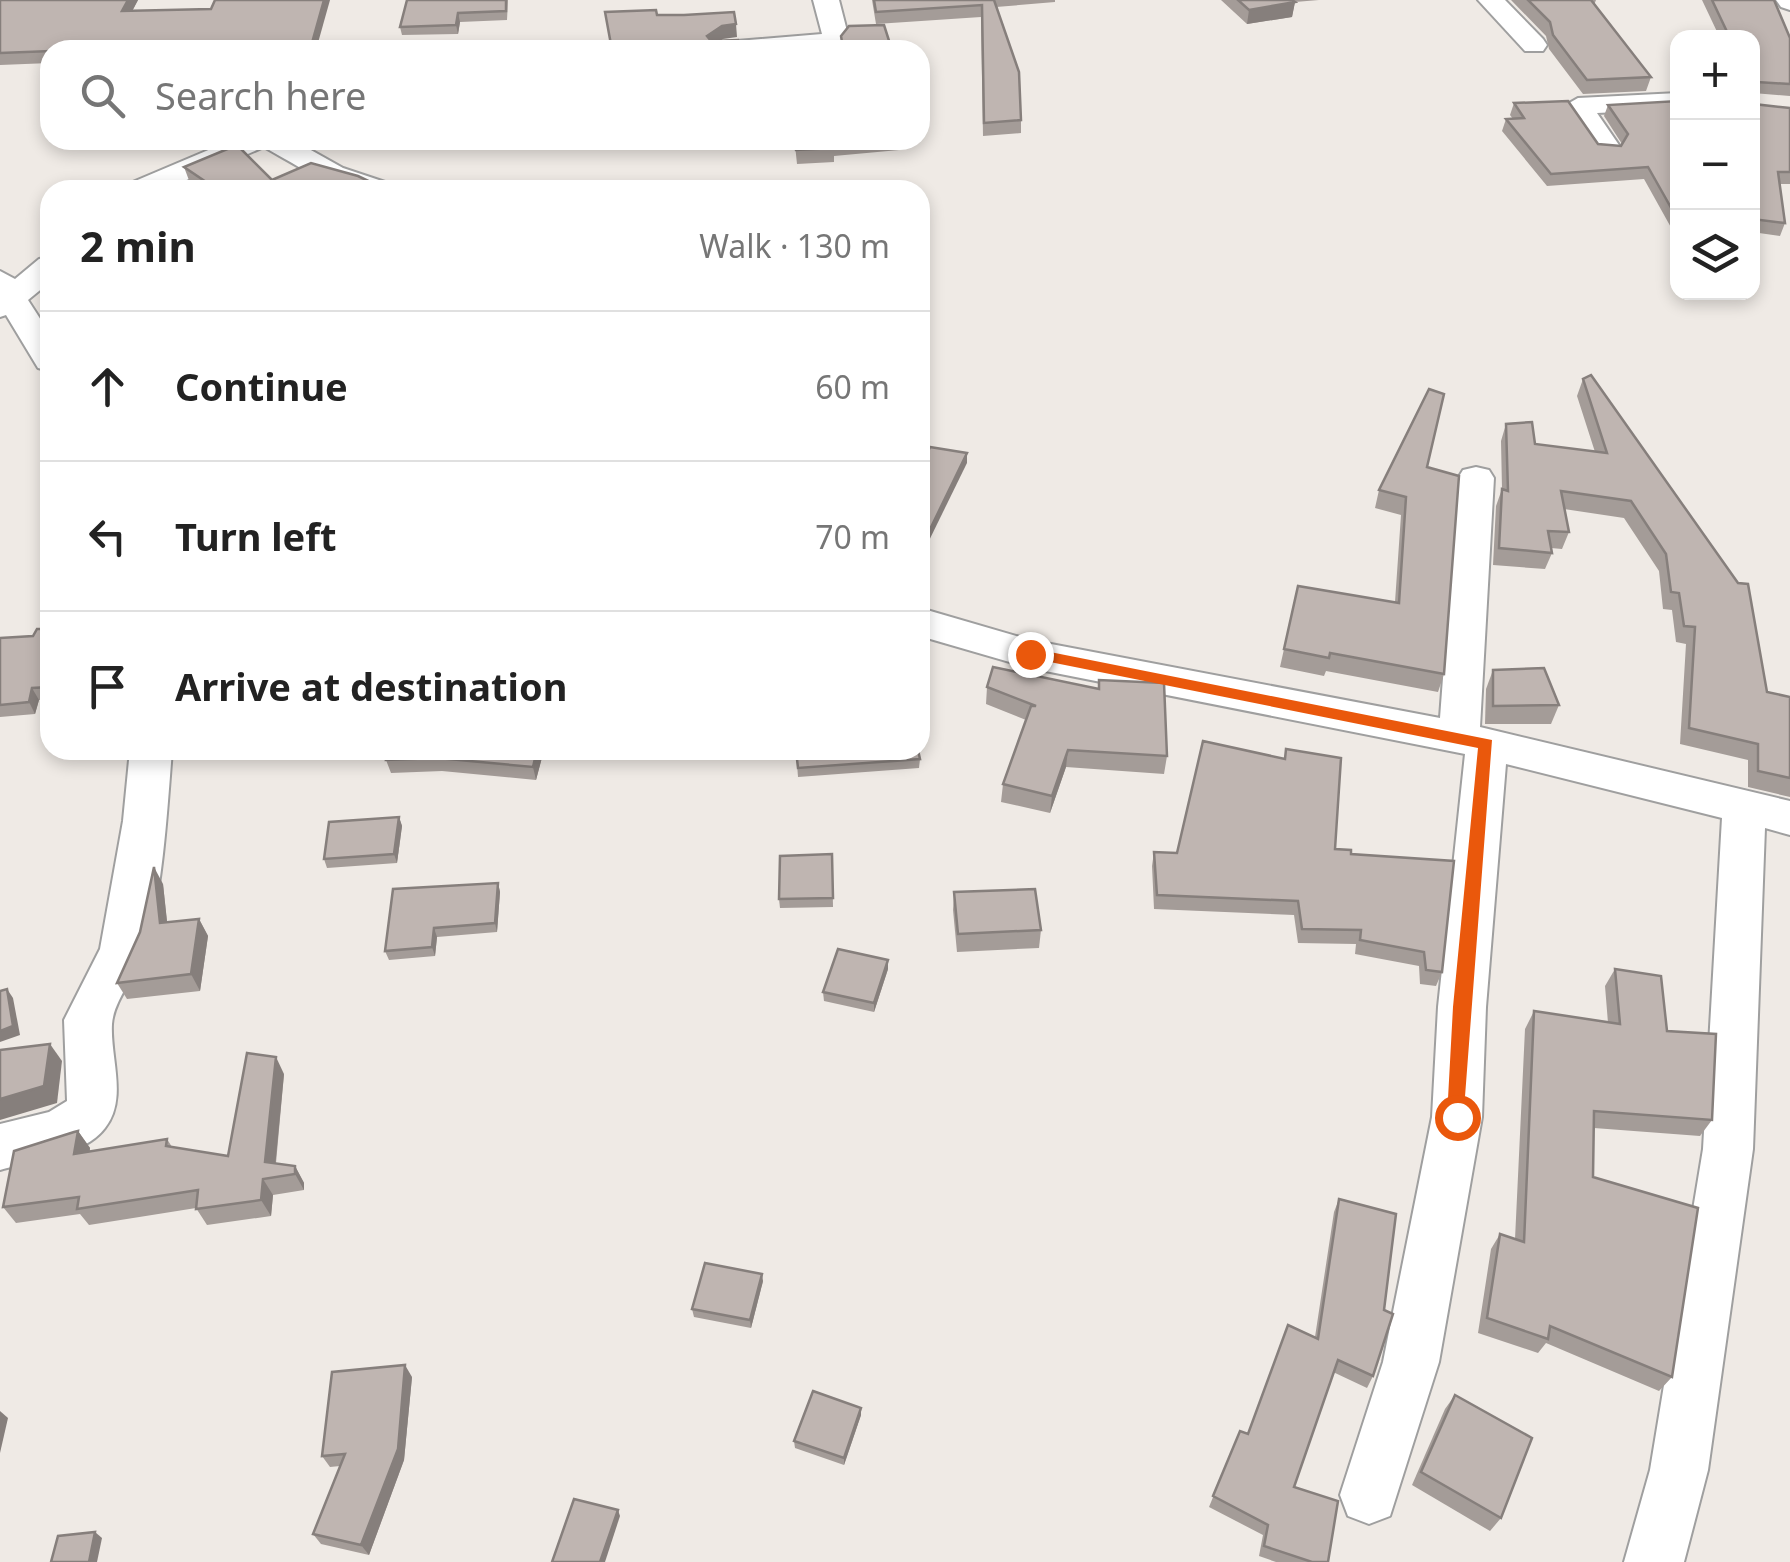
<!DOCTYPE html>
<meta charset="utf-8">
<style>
:root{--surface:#fff;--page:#f6f6f6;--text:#222;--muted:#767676;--line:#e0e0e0}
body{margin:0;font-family:"Noto Sans",sans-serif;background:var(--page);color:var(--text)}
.controls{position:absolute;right:30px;top:30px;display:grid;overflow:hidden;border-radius:20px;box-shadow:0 5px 15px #0003}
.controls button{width:90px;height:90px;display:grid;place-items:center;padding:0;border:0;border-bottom:2px solid var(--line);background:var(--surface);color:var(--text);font:50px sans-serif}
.stop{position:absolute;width:30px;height:30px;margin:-22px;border:8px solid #ea580c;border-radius:50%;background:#fff}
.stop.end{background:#ea580c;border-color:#fff;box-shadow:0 2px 10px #0008}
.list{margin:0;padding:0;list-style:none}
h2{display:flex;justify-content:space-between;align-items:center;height:130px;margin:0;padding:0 40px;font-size:42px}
h2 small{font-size:32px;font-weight:400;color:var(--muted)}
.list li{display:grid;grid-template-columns:65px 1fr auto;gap:30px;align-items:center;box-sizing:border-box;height:150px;padding:0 40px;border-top:2px solid var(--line)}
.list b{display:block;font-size:38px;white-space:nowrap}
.list em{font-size:32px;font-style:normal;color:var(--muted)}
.icon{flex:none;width:55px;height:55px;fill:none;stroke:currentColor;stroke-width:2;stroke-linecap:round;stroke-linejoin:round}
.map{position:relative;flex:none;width:1790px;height:1562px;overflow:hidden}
.search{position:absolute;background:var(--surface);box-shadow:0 5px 15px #0003;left:40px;top:40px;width:890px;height:110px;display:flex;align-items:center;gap:25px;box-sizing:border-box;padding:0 35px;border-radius:30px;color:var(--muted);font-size:38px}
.panel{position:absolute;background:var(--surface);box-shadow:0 5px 15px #0003;left:40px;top:180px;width:890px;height:580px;border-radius:30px}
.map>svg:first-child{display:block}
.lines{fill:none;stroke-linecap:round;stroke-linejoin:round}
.minor-casing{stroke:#9f9f9f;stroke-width:4}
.minor{fill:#fff;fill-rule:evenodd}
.wall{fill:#a49c98}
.shaded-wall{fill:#867f7c}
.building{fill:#bfb5b1;stroke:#867f7c;stroke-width:2.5}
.route{fill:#ea580c}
</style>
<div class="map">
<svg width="1790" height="1562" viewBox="0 0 1790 1562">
<rect width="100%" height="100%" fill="#efeae5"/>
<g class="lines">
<g class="minor-casing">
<g id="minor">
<path d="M813,0H839L848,35L839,47L712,50L725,42L822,34Z"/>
<path d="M1478,0H1505L1543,39L1547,45L1543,51H1525Z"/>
<path d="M1776,0H1790V10L1781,7Z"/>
<path d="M1678,93V109L1597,113L1621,148L1617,154H1597L1564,106L1578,98Z"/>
<path d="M232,140H293L343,168L391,184L396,190C332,190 317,177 264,147L163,190H123L128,184Z"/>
<path d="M50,257V282L28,300L50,334V371L38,368L6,315L0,317V271L15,279L39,259Z"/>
<path d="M1476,467L1489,470L1494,478L1480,727L1790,801V835L1765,828L1753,1149L1708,1470L1684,1562H1624L1650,1470L1703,1149L1722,818L1506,764L1486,1007L1482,1117L1439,1362L1390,1516L1369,1524L1348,1516L1340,1495L1383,1362L1432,1117L1438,1007L1465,754L1030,668L920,636V608L1030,640L1440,718L1458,478L1463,470Z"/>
<path d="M130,750H172C167,813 163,887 146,947C139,973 114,998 112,1024C110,1058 128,1099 105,1128C84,1156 32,1161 0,1170V1124L49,1112L67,1101L64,1020L100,949L123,821Z"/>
</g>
</g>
<use href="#minor" class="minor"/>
</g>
<g class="wall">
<path d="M0,0H138L132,11L316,50H50V63L0,65Z"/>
<path d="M407,0H508L507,20L460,22L458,34L402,35L400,27Z"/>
<path d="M872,0H1055V2L996,7L1021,120V133L983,136L981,17L876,24Z"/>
<path d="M1221,0H1319L1295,2L1292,17L1247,24Z"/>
<path d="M1511,0H1596L1594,5L1651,77L1646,91L1583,94L1549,49L1546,36Z"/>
<path d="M1702,0H1774L1790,38V96L1753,93L1754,104L1790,108V184H1780L1785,223L1780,236L1752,232V38H1720Z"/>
<path d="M1678,101V240L1644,179L1547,186L1502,131L1506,119H1513L1510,115L1514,103L1598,144L1621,146L1622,144L1604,116L1608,105Z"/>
<path d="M755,140H913V142L899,143V150L834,156V162L797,164L795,145L758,149Z"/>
<path d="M184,167L272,180L387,190H200L190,183Z"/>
<path d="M1583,379L1767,692L1790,697V797L1748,787V760L1680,744L1686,644L1676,642L1672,610L1663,609L1659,571L1624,518L1564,509L1569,532L1562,549L1551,548L1552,553L1545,569L1493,565L1496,506L1502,489L1501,441L1506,424L1535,444L1595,452L1577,396Z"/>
<path d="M1427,467L1444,674L1438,692L1326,671L1324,676L1280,667L1298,586L1395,602L1401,515L1375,508L1379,490Z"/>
<path d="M50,629V699L39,700L35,714L0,717V638L33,636Z"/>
<path d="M1493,670L1559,705L1551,724H1485L1486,689Z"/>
<path d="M1099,680L1167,756L1164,774L1066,767L1050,813L1001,802L1003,784L1026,720L986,704L987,687L1098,689Z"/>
<path d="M1286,749L1335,849L1351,854L1442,972L1436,986L1420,984L1419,966L1355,954L1356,944L1298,943L1294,915L1154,909L1152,866L1154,852L1177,853L1284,759Z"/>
<path d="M388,750H544L536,780L442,771L391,773L386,760Z"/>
<path d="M796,750L920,759L919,768L798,777Z"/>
<path d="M399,817L402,826L397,863L327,868L324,859Z"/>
<path d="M832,854L833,907L780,908L779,899Z"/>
<path d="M498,883L500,892L497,932L437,937L435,956L389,960L385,951Z"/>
<path d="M163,884L167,922L199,919L208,936L200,991L127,999L117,983Z"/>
<path d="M954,892L1041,930L1039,948L957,952L953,910Z"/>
<path d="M888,969L874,1012L824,1001L823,992Z"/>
<path d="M1615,969L1667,1031L1712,1120L1700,1136L1594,1128L1593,1177L1672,1377L1659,1391L1546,1343L1538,1353L1478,1333L1491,1249L1500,1234L1515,1239L1525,1029L1534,1011L1608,1023L1605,986Z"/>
<path d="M284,1074L276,1163L295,1166L304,1183V1190L273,1195L271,1216L207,1225L196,1208L89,1225L80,1214L16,1223L3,1207L78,1131L90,1148V1151L167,1139L172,1147L228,1156Z"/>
<path d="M1339,1199L1373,1376L1367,1388L1333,1372L1294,1487L1328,1562H1276L1259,1556L1263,1535L1209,1507L1240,1431L1247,1434L1315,1337L1334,1212Z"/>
<path d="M763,1281L751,1328L694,1317L692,1309Z"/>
<path d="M412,1377L404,1460L369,1555L321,1544L313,1534L340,1466L330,1467L322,1456Z"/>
<path d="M1455,1395L1501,1518L1490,1531L1412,1485L1445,1409Z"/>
<path d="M861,1408V1415L844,1465L795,1448L794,1441Z"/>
</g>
<g class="shaded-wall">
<path d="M128,0H138L126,23L122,11Z"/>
<path d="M324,0H330L316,50H310Z"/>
<path d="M1295,2L1292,17L1247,24L1249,10Z"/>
<path d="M458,13L460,22L458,34L456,25Z"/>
<path d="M736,24L737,37L723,39L708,49L707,36L722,26Z"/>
<path d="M757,140H795V145L758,149Z"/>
<path d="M967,453V463L920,559V550Z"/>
<path d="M32,688L39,700L35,714L29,702Z"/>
<path d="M537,750H544L536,780L533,767Z"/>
<path d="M1068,750L1066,767L1050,813L1052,796Z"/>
<path d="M399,817L402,826L397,863L394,854Z"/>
<path d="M154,867L163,884L169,940L160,923Z"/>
<path d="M498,883L500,892L497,932L495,923Z"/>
<path d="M199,919L208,936L200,991L191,974Z"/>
<path d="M434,928L437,937L435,956L432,947Z"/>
<path d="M888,960V969L874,1012V1003Z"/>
<path d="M7,989L13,998L20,1035L0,1042V1031Z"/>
<path d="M50,1044L62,1061L57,1103L0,1120V1099Z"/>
<path d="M276,1057L284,1074L274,1178L265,1162Z"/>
<path d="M78,1131L90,1148L86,1170L74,1154Z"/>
<path d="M295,1166L304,1183V1190L295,1174Z"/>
<path d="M263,1179L273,1195L271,1216L261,1200Z"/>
<path d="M762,1274L763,1281L751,1328L750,1320Z"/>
<path d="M405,1365L412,1377L404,1460L369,1555L361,1545Z"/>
<path d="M861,1408V1415L844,1465V1458Z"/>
<path d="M0,1411L8,1418L0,1453Z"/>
<path d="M618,1510L620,1516L605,1562H600Z"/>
<path d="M95,1532L102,1538L97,1562H89Z"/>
</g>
<g class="building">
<path d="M0,0H128L122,11L211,9L215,0H324L310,50H126L127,48L0,53Z"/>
<path d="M407,0H506V11L458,13L456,25L400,27Z"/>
<path d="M874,0H994L1019,72L1021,120L984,123L982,5L876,12Z"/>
<path d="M1238,0H1292L1295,2L1249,10Z"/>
<path d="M1528,0H1591L1651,77L1587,80L1553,35L1550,22Z"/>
<path d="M1712,0H1774L1790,38V84L1757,82L1753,85L1754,104L1790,108V172H1778L1785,223L1752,219V38H1730Z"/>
<path d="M656,10L657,15H684L734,12L736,24L722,26L707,36L711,41L738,40L740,50H612L605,12Z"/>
<path d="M884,25L892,50H813L843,48L841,36L849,26Z"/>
<path d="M1568,101L1598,144L1621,146L1628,134L1608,105L1678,101V220L1648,167L1551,174L1506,119L1524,118L1514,103Z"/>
<path d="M795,140H858L833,142L834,148L796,150Z"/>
<path d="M237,145L272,180L311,163L358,176L387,190H218L184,167Z"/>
<path d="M1591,375L1738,583L1748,584L1767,692L1790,697V778L1758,771V744L1689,728L1695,627L1684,626L1679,593L1671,592L1666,554L1631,501L1561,491L1569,532L1548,531L1552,553L1499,548L1502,489L1508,491L1506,424L1532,422L1535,444L1607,453L1583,379Z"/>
<path d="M1429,389L1444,394L1427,467L1459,476L1444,674L1330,653L1329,658L1284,649L1298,586L1399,603L1406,497L1379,490Z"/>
<path d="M930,447L967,453L920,550V469Z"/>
<path d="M37,629H50V687L32,688L29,702L0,705V638L33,636Z"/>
<path d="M993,667L1099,689V680L1164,683L1167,756L1068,750L1052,796L1003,784L1031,706H1036L987,687Z"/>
<path d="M1544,668L1559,705L1493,706V670Z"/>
<path d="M1203,741L1285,759L1286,749L1341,758L1335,849L1351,850V854L1454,861L1442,972L1426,970L1424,952L1360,940L1361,930L1302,929L1298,901L1157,895L1154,852L1177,853Z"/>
<path d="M388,750H537L533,767L438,758L386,760Z"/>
<path d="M796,750H918L920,759L798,768Z"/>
<path d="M399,817L394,854L324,859L329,822Z"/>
<path d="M832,854L833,898L779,899L780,856Z"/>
<path d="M154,867L160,923L199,919L191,974L117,983L140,932Z"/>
<path d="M498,883L495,923L434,928L432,947L385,951L393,889Z"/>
<path d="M1035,889L1041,930L958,934L954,892Z"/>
<path d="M838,949L888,960L874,1003L823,992Z"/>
<path d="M1615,969L1661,976L1667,1031L1716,1034L1712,1120L1594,1111L1593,1177L1698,1208L1672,1377L1550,1326L1548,1339L1487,1318L1500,1234L1524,1242L1534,1011L1620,1024Z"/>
<path d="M7,989L13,1026L0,1031V991Z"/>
<path d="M50,1044L44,1086L0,1099V1050Z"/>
<path d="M247,1053L276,1057L265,1162L295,1166V1174L263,1179L261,1200L196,1209L198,1190L77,1209L79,1197L3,1207L14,1151L74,1132L78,1131L74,1154L167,1139L166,1146L228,1156Z"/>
<path d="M1339,1199L1396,1214L1384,1310L1393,1314L1373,1376L1338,1360L1294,1487L1338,1501L1328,1562H1312L1264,1546L1268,1525L1213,1496L1240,1431L1248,1434L1288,1325L1318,1339Z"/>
<path d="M705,1263L762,1274L750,1320L692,1309Z"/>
<path d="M405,1365L398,1449L361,1545L313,1534L345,1454L322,1456L332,1372Z"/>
<path d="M813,1391L861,1408L844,1458L794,1441Z"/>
<path d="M1455,1395L1532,1438L1501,1518L1421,1472Z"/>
<path d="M574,1499L618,1510L600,1562H552Z"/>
<path d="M95,1532L89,1562H51L58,1536Z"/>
</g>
<path class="route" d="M1030,648L1492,740L1463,1123L1457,1125L1447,1117L1453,1007L1478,748L1025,657L1023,654Z"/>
</svg>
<div class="controls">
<button>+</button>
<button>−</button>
<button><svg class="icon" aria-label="layers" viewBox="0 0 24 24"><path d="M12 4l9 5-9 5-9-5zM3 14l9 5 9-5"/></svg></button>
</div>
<div class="stop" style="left:1457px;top:1117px"></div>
<div class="stop end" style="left:1030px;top:654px"></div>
<div class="search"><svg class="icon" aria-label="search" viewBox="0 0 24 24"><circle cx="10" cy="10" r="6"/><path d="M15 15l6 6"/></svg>Search here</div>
<section class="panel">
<h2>2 min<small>Walk · 130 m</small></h2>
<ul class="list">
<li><svg class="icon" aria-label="ahead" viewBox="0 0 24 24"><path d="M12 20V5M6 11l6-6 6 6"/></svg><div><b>Continue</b></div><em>60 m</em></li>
<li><svg class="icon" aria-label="left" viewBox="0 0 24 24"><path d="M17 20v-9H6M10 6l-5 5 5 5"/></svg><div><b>Turn left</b></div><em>70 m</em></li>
<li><svg class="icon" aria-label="arrive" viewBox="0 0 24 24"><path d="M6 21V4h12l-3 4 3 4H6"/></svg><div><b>Arrive at destination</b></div></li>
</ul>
</section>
</div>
